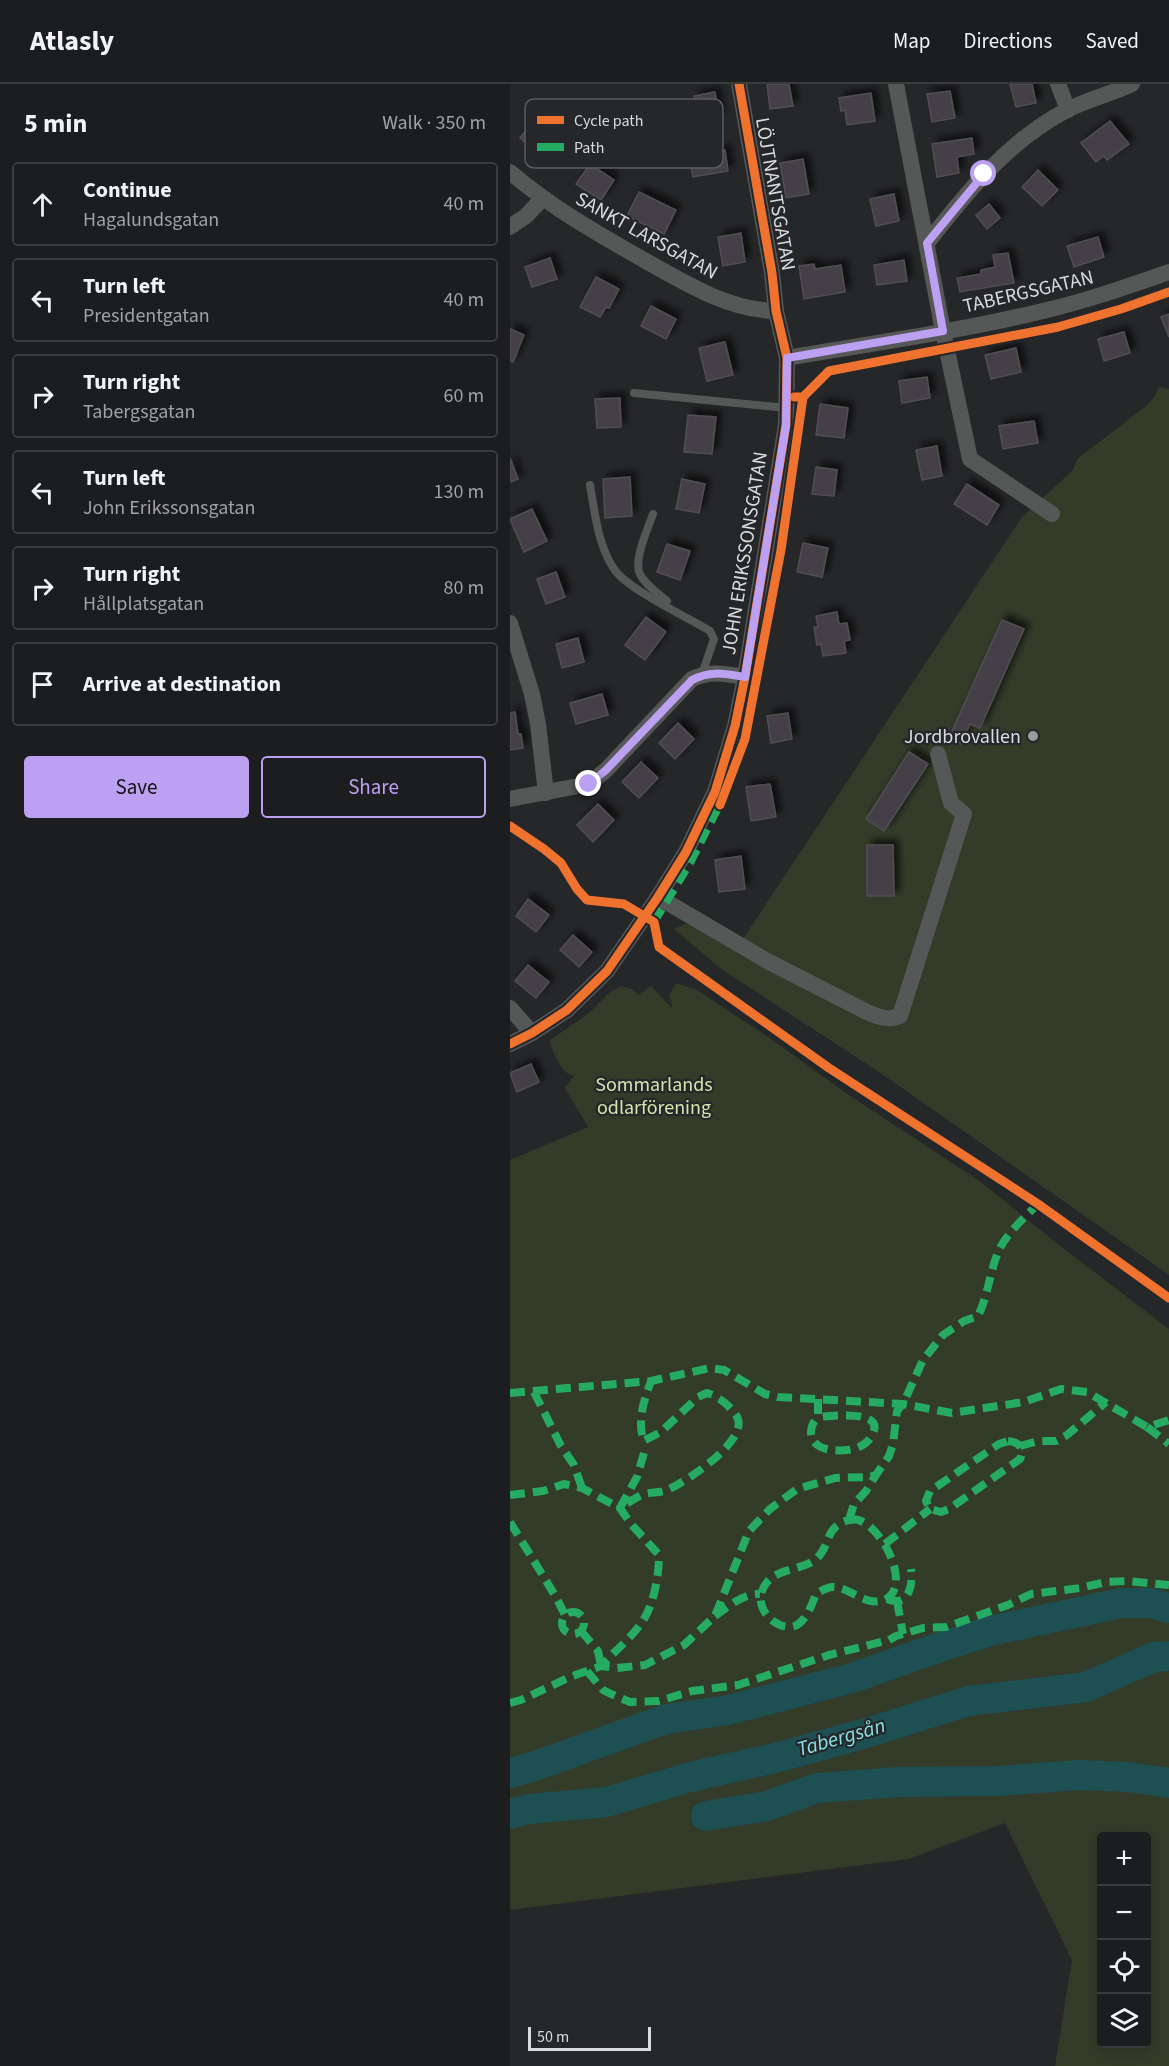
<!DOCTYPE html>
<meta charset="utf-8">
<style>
:root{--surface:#1c1d1f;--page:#252628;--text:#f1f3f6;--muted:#a0a2a4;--line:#3a3b3d;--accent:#bca0f2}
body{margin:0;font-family:"Source Sans 3",sans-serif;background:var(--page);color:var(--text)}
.controls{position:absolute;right:18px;bottom:18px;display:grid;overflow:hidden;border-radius:6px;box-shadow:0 3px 15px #0003}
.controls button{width:54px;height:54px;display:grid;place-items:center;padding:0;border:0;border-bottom:2px solid var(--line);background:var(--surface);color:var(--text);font:30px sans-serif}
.scale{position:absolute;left:18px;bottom:15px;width:123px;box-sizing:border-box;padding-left:6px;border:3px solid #dadbdd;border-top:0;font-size:16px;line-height:21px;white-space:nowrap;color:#dadbdd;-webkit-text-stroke:4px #25272a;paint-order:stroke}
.stop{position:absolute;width:18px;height:18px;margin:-14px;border:4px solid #bca0f2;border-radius:50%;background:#fff}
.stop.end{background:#bca0f2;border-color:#fff;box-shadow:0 2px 6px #0008}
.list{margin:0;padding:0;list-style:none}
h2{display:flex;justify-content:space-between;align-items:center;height:78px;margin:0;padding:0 24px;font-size:26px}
h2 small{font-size:20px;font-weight:400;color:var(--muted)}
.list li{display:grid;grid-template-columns:39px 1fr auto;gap:18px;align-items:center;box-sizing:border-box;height:84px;margin:0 12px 12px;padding:0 12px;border:2px solid var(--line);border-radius:6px}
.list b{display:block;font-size:22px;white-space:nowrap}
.list p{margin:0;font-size:20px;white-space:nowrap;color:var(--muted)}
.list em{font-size:20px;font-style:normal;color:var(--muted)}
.actions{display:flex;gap:12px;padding:18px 24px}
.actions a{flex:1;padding:14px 0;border:2px solid var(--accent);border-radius:6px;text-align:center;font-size:21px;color:var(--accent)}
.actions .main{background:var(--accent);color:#111}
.icon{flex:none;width:33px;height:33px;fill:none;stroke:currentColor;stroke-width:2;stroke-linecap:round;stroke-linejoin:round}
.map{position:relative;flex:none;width:659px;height:1982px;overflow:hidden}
header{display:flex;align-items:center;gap:36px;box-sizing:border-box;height:84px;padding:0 30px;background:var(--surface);border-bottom:2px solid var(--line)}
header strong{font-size:28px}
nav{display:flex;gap:33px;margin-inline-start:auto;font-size:21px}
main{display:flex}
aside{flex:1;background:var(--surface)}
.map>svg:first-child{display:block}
.green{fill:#333b29;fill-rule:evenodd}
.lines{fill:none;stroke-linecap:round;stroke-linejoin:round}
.river{stroke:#1e4f53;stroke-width:30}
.building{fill:#444047;stroke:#505052;stroke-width:1.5;filter:url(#shadow)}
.service{stroke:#565757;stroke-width:8}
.minor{stroke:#565757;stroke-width:16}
.quiet{stroke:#26ab63;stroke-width:8;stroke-dasharray:15 8;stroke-linecap:butt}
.cycleway-casing{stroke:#25272a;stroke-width:13}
.cycleway{stroke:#ef722f;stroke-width:9}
.route{stroke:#bca0f2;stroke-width:8}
.poi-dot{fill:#9b9c9e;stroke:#25272a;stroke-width:2}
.labels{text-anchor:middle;stroke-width:4.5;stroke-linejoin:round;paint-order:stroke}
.street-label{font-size:20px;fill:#dadbdd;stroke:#25272a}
.poi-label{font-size:20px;fill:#dadbdd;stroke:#25272a;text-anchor:end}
.park-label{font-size:20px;fill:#cde8aa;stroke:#25272a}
.water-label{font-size:21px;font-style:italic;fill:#88e1e8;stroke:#25272a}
.key{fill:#25272a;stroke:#5b5d60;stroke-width:1.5}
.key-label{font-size:16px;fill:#dadbdd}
</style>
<header>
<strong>Atlasly</strong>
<nav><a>Map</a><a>Directions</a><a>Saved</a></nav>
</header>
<main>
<aside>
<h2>5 min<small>Walk · 350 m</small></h2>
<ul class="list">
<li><svg class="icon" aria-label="ahead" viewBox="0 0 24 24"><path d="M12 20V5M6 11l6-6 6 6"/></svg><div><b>Continue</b><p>Hagalundsgatan</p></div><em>40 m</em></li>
<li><svg class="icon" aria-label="left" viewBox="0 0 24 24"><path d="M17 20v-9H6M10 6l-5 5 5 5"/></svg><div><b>Turn left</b><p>Presidentgatan</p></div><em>40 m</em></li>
<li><svg class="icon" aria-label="right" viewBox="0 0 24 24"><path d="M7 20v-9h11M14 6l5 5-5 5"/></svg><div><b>Turn right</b><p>Tabergsgatan</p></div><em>60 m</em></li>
<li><svg class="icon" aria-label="left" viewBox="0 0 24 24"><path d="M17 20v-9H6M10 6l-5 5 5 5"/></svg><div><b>Turn left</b><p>John Erikssonsgatan</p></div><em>130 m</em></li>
<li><svg class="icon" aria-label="right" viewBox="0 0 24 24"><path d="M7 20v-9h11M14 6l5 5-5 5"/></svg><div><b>Turn right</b><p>Hållplatsgatan</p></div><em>80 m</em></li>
<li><svg class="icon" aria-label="arrive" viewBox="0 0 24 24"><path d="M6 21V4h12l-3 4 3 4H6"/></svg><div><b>Arrive at destination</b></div></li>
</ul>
<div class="actions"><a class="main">Save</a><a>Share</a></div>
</aside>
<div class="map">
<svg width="659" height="1982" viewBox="0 0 659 1982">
<defs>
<filter id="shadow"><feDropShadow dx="5.5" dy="-5.5" stdDeviation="3" flood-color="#0009"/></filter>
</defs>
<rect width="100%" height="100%" fill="#262729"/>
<g class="green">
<path d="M649,303L659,305V1191L369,988L211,885L164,845L179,838L225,867L512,433L563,386L567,375L636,322L645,312Z"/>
<path d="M166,899L187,906L254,950L339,1011L471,1098L549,1161L659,1245V1982H545L562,1876L495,1739L399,1775L0,1826V1076L78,1043L55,1004L64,992C49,988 45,970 39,957L79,929L100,908L111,902L122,905L128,911L141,902L163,925L159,911ZM592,1752H636V1960H592Z"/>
</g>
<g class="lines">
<g class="river">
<path d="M0,1689L22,1683L156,1635L218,1626L342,1594L430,1563L484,1546L611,1519H641L659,1524"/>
<path d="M0,1730L19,1725L97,1718L180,1693L269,1673L363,1647L458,1617L576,1603L644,1573L659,1572"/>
<path d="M196,1732L257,1722L307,1704L389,1698L487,1697L569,1691L618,1693L659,1699"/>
</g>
</g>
<g class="building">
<path d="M257,0H279L283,22L260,25Z"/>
<path d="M500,0H522L526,19L506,23Z"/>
<path d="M440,7L445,34L422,38L417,10Z"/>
<path d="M205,8L209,34L188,37L184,12Z"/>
<path d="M361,9L365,37L337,41L335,26L331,27L329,14Z"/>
<path d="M25,35L48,54L32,73L10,54Z"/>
<path d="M600,37L619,60L597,76L594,72L586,78L571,59Z"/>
<path d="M462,54L464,70L447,73L449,89L427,93L422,60Z"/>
<path d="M215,66L218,87L183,93L179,72Z"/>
<path d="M293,75L299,110L276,114L270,79Z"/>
<path d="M80,80L104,96L91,116L66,100Z"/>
<path d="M528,86L548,106L532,122L512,103Z"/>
<path d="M129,108L166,126L154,150L117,132Z"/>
<path d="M384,110L389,137L366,142L360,115Z"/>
<path d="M479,120L490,134L477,145L466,131Z"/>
<path d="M231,149L235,178L213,182L208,153Z"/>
<path d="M588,153L594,173L564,183L557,162Z"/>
<path d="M498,169L504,199L450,208L447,194L471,190V186L485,183L483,171Z"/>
<path d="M40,174L47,195L22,203L15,183Z"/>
<path d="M394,176L397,197L367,201L364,181Z"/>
<path d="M304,180L305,185L331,181L335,208L294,215L289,182Z"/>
<path d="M86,193L109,205L99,224L96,223L90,233L70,223Z"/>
<path d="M141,222L166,235L156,255L131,242Z"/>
<path d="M659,230V253L651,233Z"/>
<path d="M0,245L14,251L3,278L0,277Z"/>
<path d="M614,248L620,269L594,277L588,255Z"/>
<path d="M215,258L223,291L197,297L189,264Z"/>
<path d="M506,264L511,288L481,295L475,271Z"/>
<path d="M417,293L420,314L392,319L389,297Z"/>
<path d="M110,314L111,343L87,344L85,315Z"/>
<path d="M310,320L338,324L334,354L306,351Z"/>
<path d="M178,331L206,333L202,370L174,368Z"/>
<path d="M524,337L528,359L493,365L489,342Z"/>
<path d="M427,362L432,392L412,396L406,366Z"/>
<path d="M0,374L8,395L0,398Z"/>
<path d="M306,383L327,386L324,412L302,410Z"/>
<path d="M120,393L122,432L95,434L93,395Z"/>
<path d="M172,395L195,400L189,429L166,425Z"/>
<path d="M457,400L489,421L477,441L444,420Z"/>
<path d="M22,425L37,457L14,468L0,435Z"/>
<path d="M293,459L318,464L312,493L287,488Z"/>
<path d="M157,460L180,467L170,496L147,488Z"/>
<path d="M46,488L55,513L36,520L27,495Z"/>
<path d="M327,528L329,540L337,539L340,556L334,557L336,569L313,572L311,560L307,561L304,543H308L306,532Z"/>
<path d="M136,533L156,548L135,576L115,561Z"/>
<path d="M492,536L514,545L470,644L460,640L451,660L439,654Z"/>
<path d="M68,554L74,578L52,584L46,560Z"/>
<path d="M92,610L98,631L66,640L60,619Z"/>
<path d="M5,628L8,650H11L13,664L0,666V629Z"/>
<path d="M278,629L282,655L261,659L257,632Z"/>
<path d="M168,639L184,655L165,675L149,659Z"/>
<path d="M399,668L418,680L374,747L356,735Z"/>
<path d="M131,678L148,694L129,714L112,698Z"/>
<path d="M260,700L266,733L241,737L236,703Z"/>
<path d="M88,720L104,736L83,758L67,741Z"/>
<path d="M357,761H383L384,812H357Z"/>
<path d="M231,772L235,805L209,808L205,776Z"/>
<path d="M18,815L39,831L26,848L6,832Z"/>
<path d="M63,851L82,868L69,883L50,866Z"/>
<path d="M18,881L39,898L26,914L5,897Z"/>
<path d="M21,980L29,998L7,1008L0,989Z"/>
</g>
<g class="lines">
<g class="service">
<path d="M124,309L277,324"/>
<path d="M80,401C85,430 88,461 104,485C117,505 177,533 200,547L204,555L192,590"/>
<path d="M143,430C138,444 123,477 130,490C135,501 148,509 157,517"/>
</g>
<g class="minor">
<path d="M386,0L433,247L460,375L542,430"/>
<path d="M548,0L558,26"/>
<path d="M0,88C44,125 85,148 134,176C175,199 218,226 266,227"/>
<path d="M0,143L16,132L32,115"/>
<path d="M417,159C457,108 498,57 557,26C578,15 601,10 622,0"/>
<path d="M277,274C364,259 452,247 537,226C579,216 619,202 659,188"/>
<path d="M0,539L22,610L28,640L36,709"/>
<path d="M0,715L79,700L96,686L182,595C200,586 216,590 235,593"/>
<path d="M148,813L259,878L357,928C369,933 377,937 390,932L454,730L441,719L428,670"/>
<path d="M0,924L22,949"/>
<path d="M0,960L22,949L57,926L97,887L148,813L176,768L205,708L225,642L235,593L276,341L277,274L266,227L262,189L229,0"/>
</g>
<g class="quiet">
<path d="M144,838L180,779L211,718"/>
<path d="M24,1308L51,1362L64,1381L72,1404"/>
<path d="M0,1309L141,1297L200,1284L214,1286L255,1310L268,1313L393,1320L442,1329L514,1318L551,1305L577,1308L637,1343L659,1336"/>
<path d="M308,1315V1333C303,1338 301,1342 301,1349C302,1368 330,1368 344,1365C352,1362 358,1359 362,1351C377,1325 321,1332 308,1333"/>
<path d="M637,1343L659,1360"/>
<path d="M498,1357C509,1358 515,1364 510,1375L439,1425L431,1428L420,1425L416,1417L420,1407L489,1360Z"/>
<path d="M510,1362L528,1357H546L557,1351L596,1318"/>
<path d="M134,1369L127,1393L110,1424C118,1419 126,1413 134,1410C142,1408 150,1409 157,1406C176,1398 243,1354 226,1331C218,1320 209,1313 197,1309L188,1313L151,1348L133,1357C128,1333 133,1320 141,1297"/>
<path d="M0,1411L33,1407L54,1400L72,1404L110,1424L121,1440L149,1471C149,1491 144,1521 132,1538C121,1554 104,1568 91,1582"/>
<path d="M339,1436C342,1436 345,1435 348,1436C372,1442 402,1501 376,1515C357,1525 341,1503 323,1503C317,1503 311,1507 306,1510C302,1520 297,1535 287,1541C269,1551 235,1521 259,1496C272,1484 291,1486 305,1476C322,1462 313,1443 339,1436Z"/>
<path d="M339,1436L344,1420L356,1407L366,1391"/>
<path d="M0,1438L46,1513L55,1531"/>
<path d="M375,1460L420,1425"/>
<path d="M377,1515C399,1524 403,1501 401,1485"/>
<path d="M387,1517L393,1550"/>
<circle cx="63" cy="1539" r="11"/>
<path d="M205,1532C218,1523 233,1509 250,1510"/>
<path d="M71,1547L88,1567L91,1582"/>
<path d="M77,1587L93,1606L101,1610L120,1618L149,1617L182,1607L228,1601L319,1571L379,1556L386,1552L413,1544L436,1543L498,1521L521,1510L570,1504L596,1498L617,1497L659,1501"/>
<path d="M0,1619L11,1616L60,1593L91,1582L107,1584L135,1581L174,1561L205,1532L239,1447L260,1425L287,1405L325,1394L359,1393L366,1391L379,1372L383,1360L387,1327L393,1320L413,1276L433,1251L454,1237L468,1232C479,1210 480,1184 490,1164C499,1147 514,1134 528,1120"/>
</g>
<g class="cycleway-casing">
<g id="cycleway">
<path d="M284,313H293L319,287L548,243L611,225L659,208"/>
<path d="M210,721L235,655L271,466L293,313"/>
<path d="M0,742L34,765L51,779L67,805L77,816L114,820L144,838L149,863L319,984L528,1120L659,1214"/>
<path d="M0,960L22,949L57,926L97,887L148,813L176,768L205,708L225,642L235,593L276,341L277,274L266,227L262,189L229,0"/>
</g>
</g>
<use href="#cycleway" class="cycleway"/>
</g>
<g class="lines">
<path class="route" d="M79,700L96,686L182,596C200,586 216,590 235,593L276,341L277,274L433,247L417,159L474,90"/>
</g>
<circle class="poi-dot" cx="523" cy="652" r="6"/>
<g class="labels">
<g class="street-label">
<text transform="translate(266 110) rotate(80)" y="7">LÖJTNANTSGATAN</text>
<text transform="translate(137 151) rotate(29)" y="7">SANKT LARSGATAN</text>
<text transform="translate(518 207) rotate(-13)" y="7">TABERGSGATAN</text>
<text transform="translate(234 469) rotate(-81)" y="7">JOHN ERIKSSONSGATAN</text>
</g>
<g class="poi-label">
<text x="511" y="659">Jordbrovallen</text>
</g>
<g class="park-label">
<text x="144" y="1007">Sommarlands<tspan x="144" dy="23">odlarförening</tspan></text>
</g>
<g class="water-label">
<text transform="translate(331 1653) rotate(-16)" y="7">Tabergsån</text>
</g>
</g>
<rect x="15" y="15" width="198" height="69" rx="9" class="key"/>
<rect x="27" y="32" width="27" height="8" fill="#ef722f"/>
<rect x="27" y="59" width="27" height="8" fill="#26ab63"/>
<g class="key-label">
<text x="64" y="42">Cycle path</text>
<text x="64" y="69">Path</text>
</g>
</svg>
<div class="controls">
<button>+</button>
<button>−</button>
<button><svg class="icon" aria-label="locate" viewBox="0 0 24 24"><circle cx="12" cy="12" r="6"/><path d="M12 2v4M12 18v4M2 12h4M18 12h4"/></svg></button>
<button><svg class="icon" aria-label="layers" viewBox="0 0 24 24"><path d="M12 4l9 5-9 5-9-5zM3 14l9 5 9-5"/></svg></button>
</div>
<div class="scale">50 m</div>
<div class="stop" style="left:474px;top:90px"></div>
<div class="stop end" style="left:79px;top:700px"></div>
</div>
</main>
